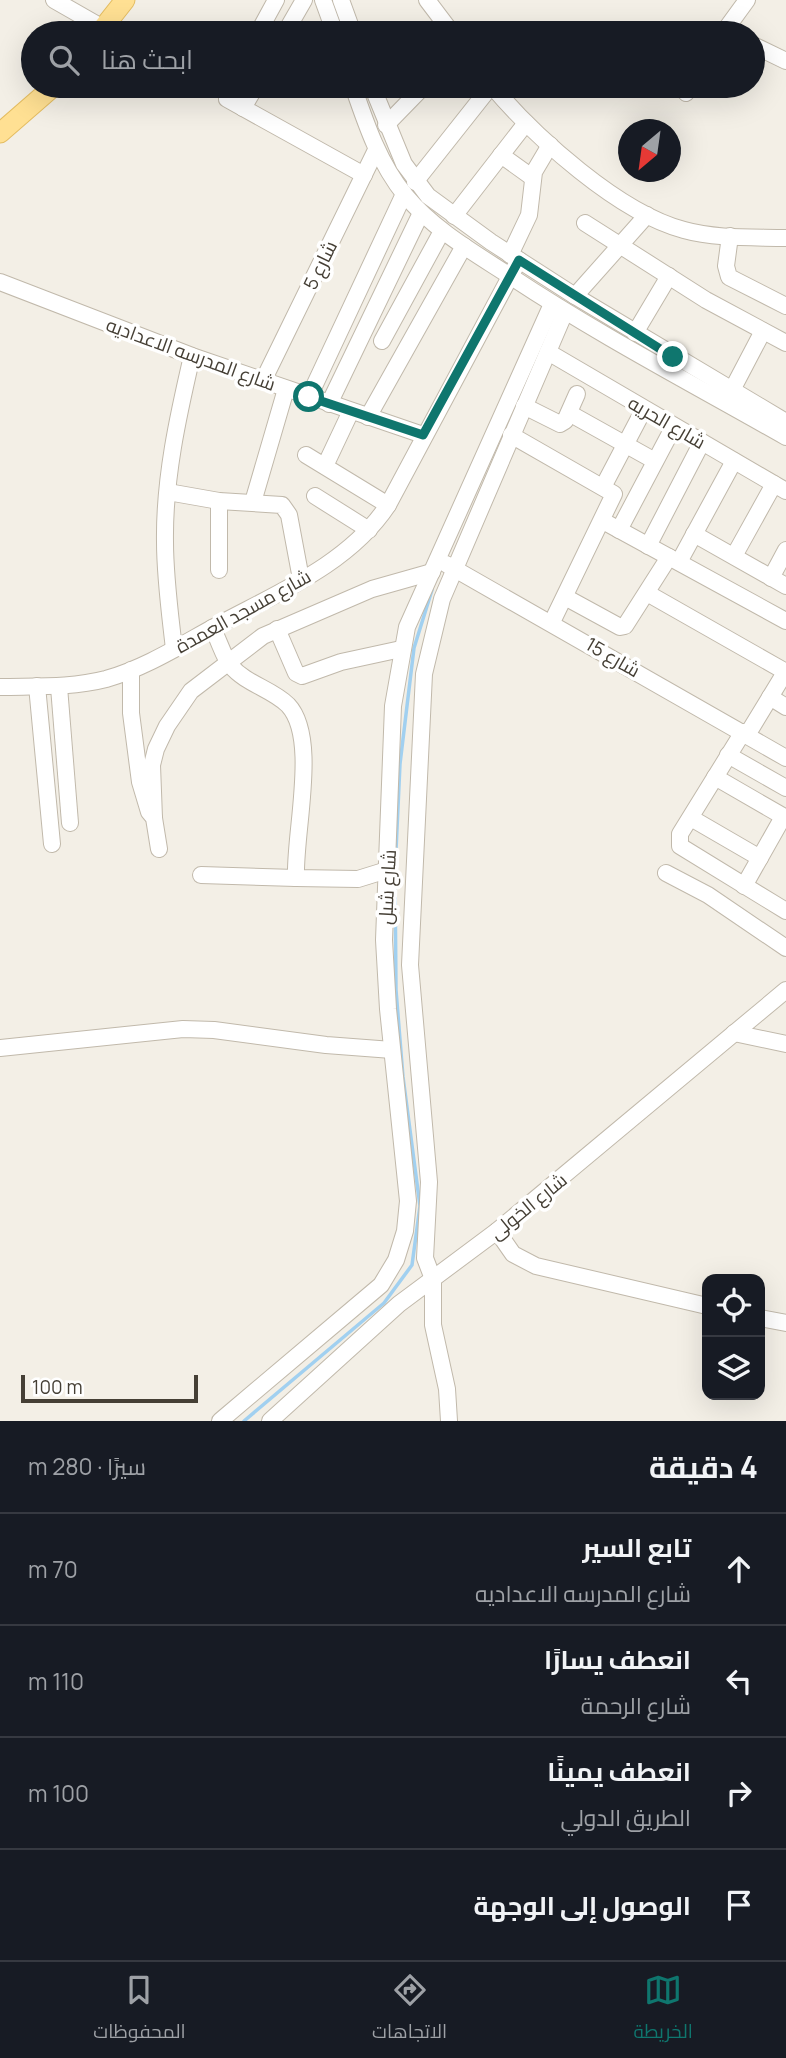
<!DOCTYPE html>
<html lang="ar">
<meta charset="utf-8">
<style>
:root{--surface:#171b24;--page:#20242c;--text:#f1f3f6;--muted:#9ea1a6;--line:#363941;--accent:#0f766e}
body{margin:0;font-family:Manrope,Cairo,sans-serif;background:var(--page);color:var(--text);direction:rtl}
.controls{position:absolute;right:21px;bottom:21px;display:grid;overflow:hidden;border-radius:14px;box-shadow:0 7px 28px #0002}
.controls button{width:63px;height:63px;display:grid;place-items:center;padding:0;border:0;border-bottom:2px solid var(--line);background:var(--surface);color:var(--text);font:35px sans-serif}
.compass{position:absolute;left:618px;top:119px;width:63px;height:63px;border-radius:50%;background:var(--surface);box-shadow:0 7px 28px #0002;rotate:209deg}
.scale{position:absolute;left:21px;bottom:18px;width:177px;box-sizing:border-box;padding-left:7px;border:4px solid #453f35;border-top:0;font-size:19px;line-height:24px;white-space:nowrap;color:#453f35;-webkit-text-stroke:5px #fff;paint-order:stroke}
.stop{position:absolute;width:21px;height:21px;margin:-16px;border:5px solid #0f766e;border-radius:50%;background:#fff}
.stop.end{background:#0f766e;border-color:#fff;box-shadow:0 2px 7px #0008}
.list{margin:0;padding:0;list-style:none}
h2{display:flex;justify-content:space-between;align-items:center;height:91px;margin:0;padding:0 28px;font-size:30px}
h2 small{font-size:23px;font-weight:400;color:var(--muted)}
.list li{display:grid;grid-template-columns:46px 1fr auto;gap:21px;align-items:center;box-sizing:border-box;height:112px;padding:0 28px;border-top:2px solid var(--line)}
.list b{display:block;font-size:26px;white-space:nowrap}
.list p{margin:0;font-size:23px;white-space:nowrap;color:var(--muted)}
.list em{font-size:23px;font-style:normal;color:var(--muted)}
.icon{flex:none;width:38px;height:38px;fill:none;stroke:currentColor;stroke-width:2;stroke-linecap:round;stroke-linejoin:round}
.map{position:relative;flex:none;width:786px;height:1421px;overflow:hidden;direction:ltr}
.search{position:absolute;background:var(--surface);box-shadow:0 7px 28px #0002;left:21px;right:21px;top:21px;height:77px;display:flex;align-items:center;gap:18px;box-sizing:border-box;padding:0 24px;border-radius:38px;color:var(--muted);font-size:26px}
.sheet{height:539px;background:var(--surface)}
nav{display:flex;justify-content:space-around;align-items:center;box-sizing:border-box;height:98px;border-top:2px solid var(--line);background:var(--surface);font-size:19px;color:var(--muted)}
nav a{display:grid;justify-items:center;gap:4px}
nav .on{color:var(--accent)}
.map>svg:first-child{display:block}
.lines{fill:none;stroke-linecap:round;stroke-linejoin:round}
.stream{stroke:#a1d0f0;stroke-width:3.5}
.minor-casing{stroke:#c1b9ab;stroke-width:18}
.major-casing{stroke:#e4bd62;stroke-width:21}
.minor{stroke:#fff;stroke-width:16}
.major{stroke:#ffe093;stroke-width:19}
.route{stroke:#0f766e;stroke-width:9}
.labels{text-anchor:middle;stroke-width:7;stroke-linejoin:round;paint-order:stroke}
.street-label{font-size:19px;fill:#453f35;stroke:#fff}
</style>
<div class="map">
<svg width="786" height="1421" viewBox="0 0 786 1421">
<rect width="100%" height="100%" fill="#f3efe6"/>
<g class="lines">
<path class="stream" d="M244,1421L384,1303L412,1265L420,1206L403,1077L396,990L395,872L400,764L414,648L432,590"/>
<g class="minor-casing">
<g id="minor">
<path d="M54,0L103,28"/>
<path d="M323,0L335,33"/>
<path d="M341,0L353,33"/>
<path d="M427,0L452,33"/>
<path d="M258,33L276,0"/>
<path d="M285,33L304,0"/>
<path d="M723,33L747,0"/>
<path d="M753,45L786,61"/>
<path d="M229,86L227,99L364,175"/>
<path d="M353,86C366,124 379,163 405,195C434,230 473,252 510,276C599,335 693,384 786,437"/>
<path d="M372,86L404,164L428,196L491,242L575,296L786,422"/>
<path d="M492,86C535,137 619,213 684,230C716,239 753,237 786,238"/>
<path d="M686,93L690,86"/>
<path d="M243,108L256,86"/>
<path d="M386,125L424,86"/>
<path d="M501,155L533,178"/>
<path d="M415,182L491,86"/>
<path d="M454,216L526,123"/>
<path d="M585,223L706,300L786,343"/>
<path d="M730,236L726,266L729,277L786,306"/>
<path d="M510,255L529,215L534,172L550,145"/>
<path d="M0,282L192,356L423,435"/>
<path d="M575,296L647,215"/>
<path d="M635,333L669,276"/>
<path d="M382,341L442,231"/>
<path d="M548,352L786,491"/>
<path d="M263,381L376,150"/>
<path d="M731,392L763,331"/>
<path d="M309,397L404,194"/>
<path d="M329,404L421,213"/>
<path d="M524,406L560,424L565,421L577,394"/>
<path d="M569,413L655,461"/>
<path d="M368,417L464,246"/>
<path d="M511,435L614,494L552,622"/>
<path d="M306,455L388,505"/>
<path d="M325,466L351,411"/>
<path d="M603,487L644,409"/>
<path d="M168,492L219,501L282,505L289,515L301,579"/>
<path d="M315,496L369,530"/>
<path d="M219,501V570"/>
<path d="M253,502L286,389"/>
<path d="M603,521L786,621"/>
<path d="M619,530L674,426"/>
<path d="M694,534L786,586"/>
<path d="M648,546L702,442"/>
<path d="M734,556L774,484"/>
<path d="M679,562L734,461"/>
<path d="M446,564L786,758"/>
<path d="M771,578L786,550"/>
<path d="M647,593L786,672"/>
<path d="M565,597L620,627L625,626L669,557"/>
<path d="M212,628C219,639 223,657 231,666C246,684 272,689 288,705C319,738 294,832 296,878L358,879L387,870"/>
<path d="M277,629L296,673L302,676L341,662L401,649"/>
<path d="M174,649C170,613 165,578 165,542C164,479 178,416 192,356"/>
<path d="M131,670V713L140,782L149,812L154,818L159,849"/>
<path d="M37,686L52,844"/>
<path d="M0,687C36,686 71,688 106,679C145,668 181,645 216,626C277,593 349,564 388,505L519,260"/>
<path d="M59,687L70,823"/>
<path d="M770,697L786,707"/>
<path d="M743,732L680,834V846L786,911"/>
<path d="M747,735L786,671"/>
<path d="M728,755L786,788"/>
<path d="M715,777L786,818"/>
<path d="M154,818L152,765L156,749L167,726L191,691L263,636L372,589L432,572"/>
<path d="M691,818L760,858"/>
<path d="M666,873L708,895L786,948"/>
<path d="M201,875L296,878"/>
<path d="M744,886L783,817"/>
<path d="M734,1033L786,1044"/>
<path d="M0,1048L183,1029L214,1030L326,1045L392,1050"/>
<path d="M497,1231L513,1254L536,1266L707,1306"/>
<path d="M760,1318L786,1323"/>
<path d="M220,1421L381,1285L396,1260L405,1231L408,1201L388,1009L384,940L393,706L407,627L552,304"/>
<path d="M270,1421L399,1304L497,1231L786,990"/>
<path d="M449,1421L447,1389L433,1325V1279L425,1258L429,1182L410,965L424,674L442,599L565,312"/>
</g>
</g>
<g class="major-casing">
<g id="major">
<path d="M99,33L125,0"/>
<path d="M0,133L54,86"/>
</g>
</g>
<use href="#minor" class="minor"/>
<use href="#major" class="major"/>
</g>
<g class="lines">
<path class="route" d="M309,397L423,435L519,260L673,357"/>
</g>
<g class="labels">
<g class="street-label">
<text transform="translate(320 265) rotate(-64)" y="7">شارع 5</text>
<text transform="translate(191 354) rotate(20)" y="7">شارع المدرسه الاعداديه</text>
<text transform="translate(667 422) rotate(30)" y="7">شارع الحريه</text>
<text transform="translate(243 611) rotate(-29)" y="7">شارع مسجد العمدة</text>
<text transform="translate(613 657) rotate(30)" y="7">شارع 15</text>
<text transform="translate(387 887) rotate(-87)" y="7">شارع شبل</text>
<text transform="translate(528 1206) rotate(-39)" y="7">شارع الخولى</text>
</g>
</g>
</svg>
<div class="controls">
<button><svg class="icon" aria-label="locate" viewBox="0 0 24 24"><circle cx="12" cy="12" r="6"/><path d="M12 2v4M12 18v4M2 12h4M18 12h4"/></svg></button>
<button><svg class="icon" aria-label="layers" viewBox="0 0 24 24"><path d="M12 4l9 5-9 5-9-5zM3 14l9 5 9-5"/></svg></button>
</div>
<svg class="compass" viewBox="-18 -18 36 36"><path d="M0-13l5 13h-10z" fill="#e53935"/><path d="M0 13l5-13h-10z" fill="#9ea1a6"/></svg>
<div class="scale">100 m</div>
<div class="stop" style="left:309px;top:397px"></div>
<div class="stop end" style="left:673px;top:357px"></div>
<div class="search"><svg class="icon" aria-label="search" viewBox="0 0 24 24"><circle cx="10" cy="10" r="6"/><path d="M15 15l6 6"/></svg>ابحث هنا</div>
</div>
<section class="sheet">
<h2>4 دقيقة<small>سيرًا · 280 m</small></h2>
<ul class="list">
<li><svg class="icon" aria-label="ahead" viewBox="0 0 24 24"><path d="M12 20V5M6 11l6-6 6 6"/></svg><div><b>تابع السير</b><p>شارع المدرسه الاعداديه</p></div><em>70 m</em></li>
<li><svg class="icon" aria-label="left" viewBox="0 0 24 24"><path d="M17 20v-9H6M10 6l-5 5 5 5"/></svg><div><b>انعطف يسارًا</b><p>شارع الرحمة</p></div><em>110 m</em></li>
<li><svg class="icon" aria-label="right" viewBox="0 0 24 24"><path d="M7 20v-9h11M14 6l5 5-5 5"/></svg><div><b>انعطف يمينًا</b><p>الطريق الدولي</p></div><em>100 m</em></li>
<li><svg class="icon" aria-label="arrive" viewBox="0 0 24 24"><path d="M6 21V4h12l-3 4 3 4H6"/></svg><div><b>الوصول إلى الوجهة</b></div></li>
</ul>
</section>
<nav>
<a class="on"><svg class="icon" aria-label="map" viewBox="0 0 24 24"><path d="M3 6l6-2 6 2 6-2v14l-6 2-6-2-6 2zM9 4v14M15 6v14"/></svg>الخريطة</a>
<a><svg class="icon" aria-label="directions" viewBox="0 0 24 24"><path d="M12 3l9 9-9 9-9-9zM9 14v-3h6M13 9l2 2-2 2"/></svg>الاتجاهات</a>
<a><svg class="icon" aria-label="saved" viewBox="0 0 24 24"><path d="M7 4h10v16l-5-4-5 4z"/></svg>المحفوظات</a>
</nav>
